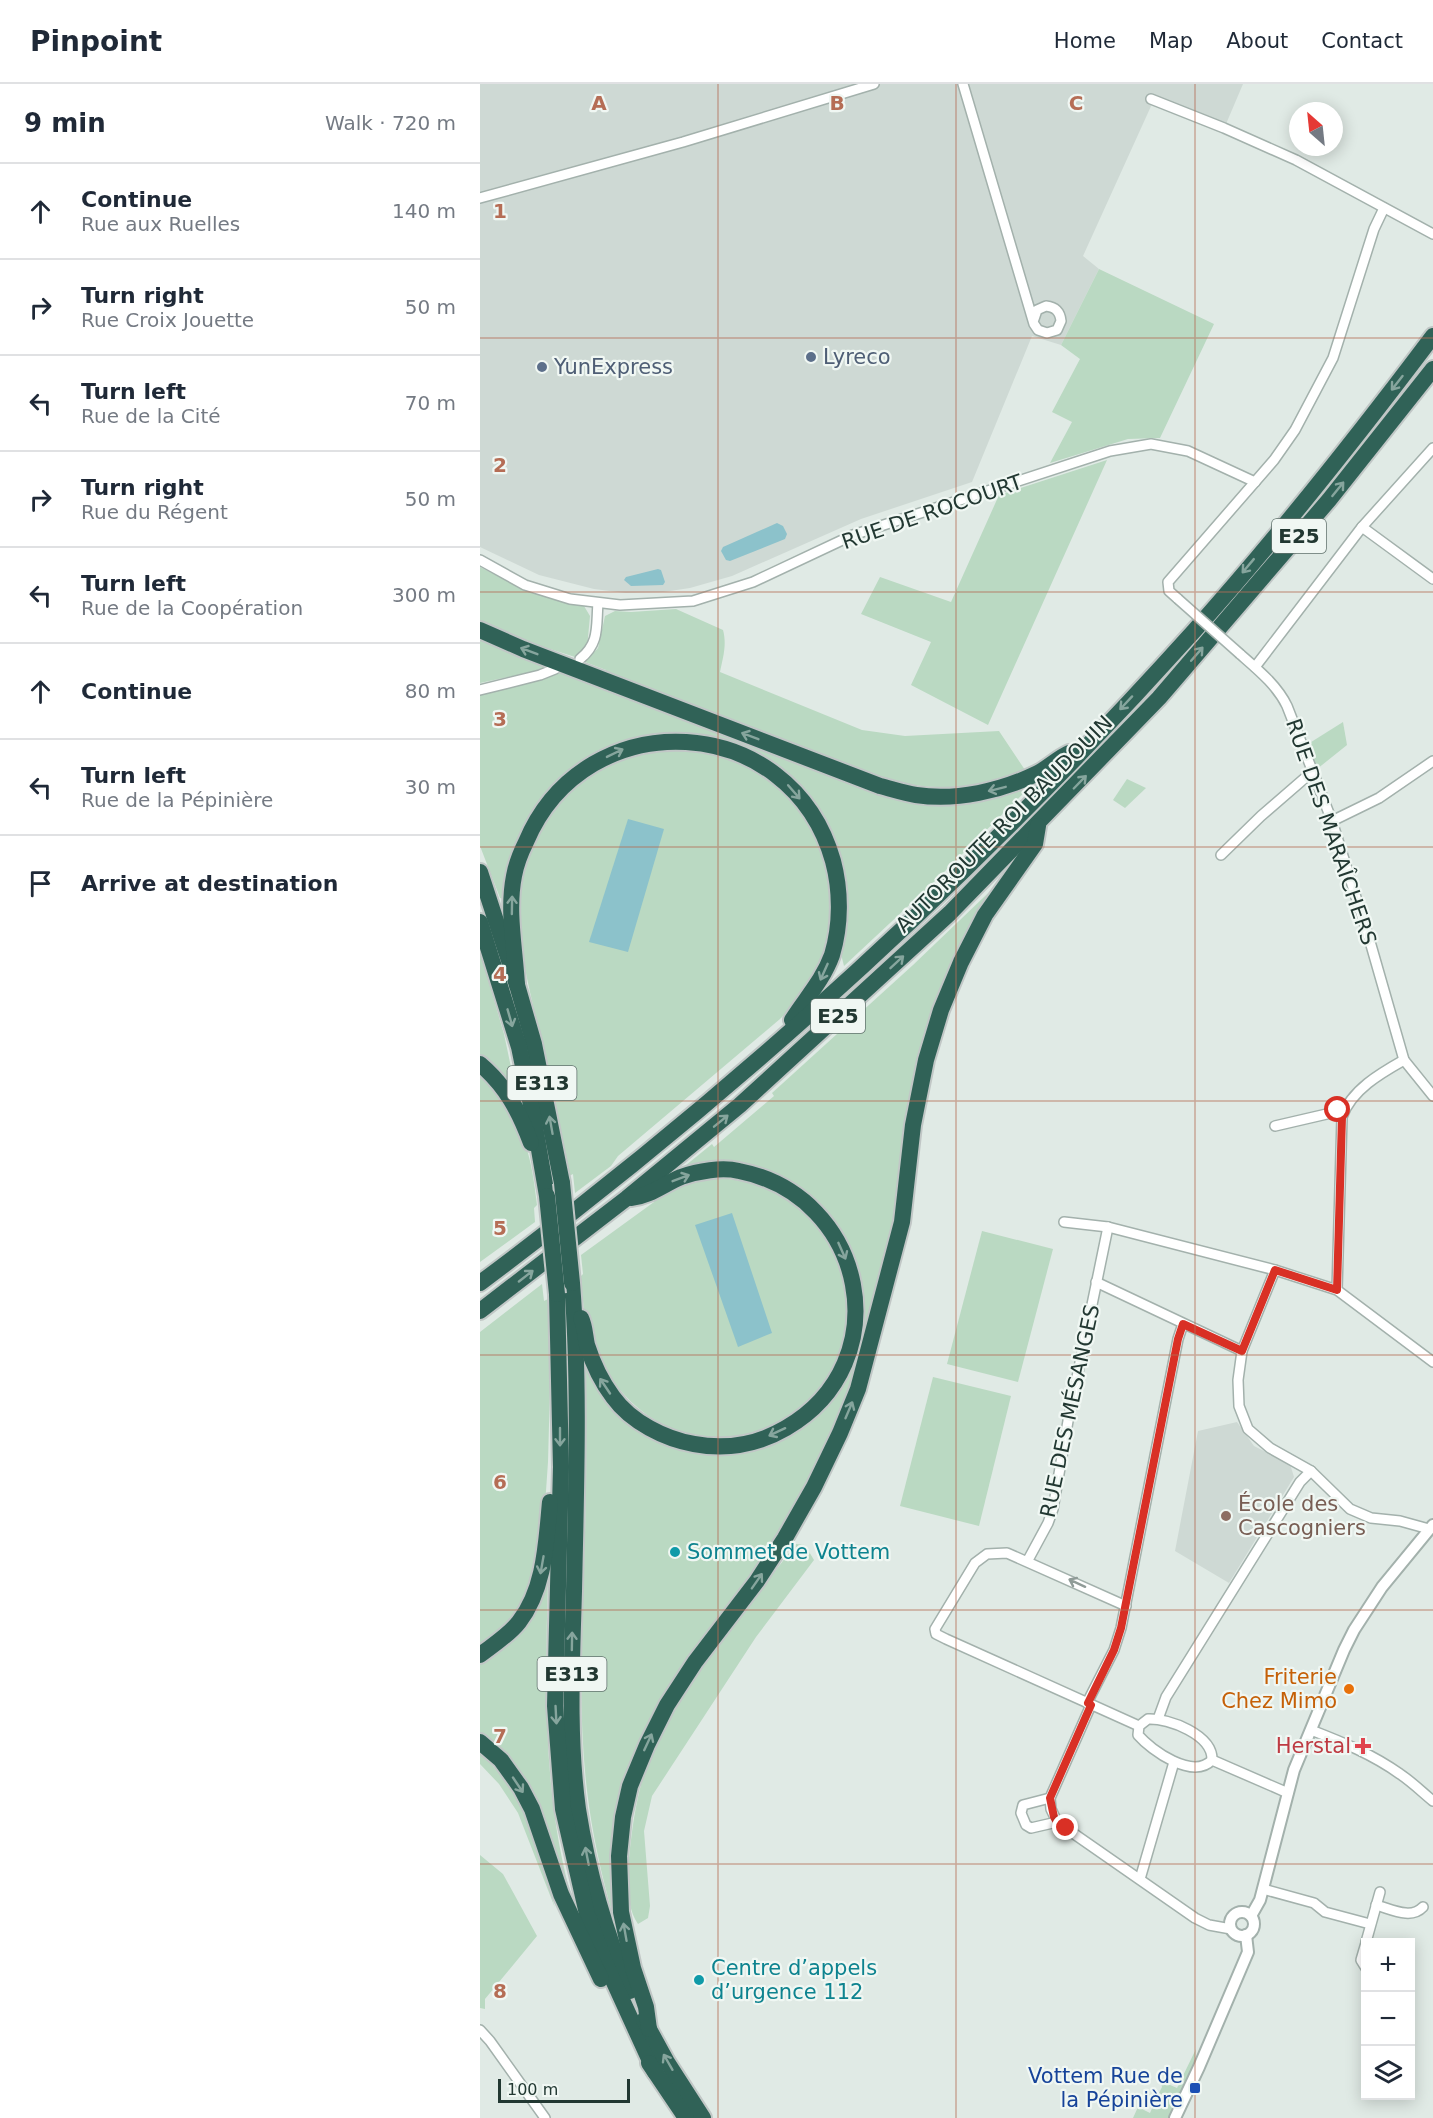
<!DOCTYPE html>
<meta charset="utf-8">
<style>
:root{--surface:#fff;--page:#f6f6f7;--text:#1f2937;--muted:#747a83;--line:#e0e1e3}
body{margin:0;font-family:"DejaVu Sans",sans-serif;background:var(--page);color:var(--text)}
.controls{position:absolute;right:18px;bottom:18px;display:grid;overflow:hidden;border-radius:0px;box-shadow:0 3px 15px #0003}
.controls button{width:54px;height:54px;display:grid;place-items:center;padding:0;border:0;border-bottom:2px solid var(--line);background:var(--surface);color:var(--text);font:30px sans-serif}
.compass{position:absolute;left:809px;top:18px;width:54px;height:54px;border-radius:50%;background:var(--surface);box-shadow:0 3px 15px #0003;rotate:333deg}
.scale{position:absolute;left:18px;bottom:15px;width:132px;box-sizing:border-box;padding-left:6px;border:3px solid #223832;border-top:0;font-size:16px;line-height:21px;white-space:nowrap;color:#223832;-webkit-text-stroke:4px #f0f7f3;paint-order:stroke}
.stop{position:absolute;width:18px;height:18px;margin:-14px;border:4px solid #d93025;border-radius:50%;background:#fff}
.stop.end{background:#d93025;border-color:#fff;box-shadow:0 2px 6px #0008}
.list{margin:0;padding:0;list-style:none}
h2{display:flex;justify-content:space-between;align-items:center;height:78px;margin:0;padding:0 24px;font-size:26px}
h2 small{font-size:20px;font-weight:400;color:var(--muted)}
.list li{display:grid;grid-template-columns:39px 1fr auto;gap:18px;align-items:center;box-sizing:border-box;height:96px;padding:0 24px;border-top:2px solid var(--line)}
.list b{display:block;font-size:22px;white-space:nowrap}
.list p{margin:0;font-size:20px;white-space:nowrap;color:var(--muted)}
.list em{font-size:20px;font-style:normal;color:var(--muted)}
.icon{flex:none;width:33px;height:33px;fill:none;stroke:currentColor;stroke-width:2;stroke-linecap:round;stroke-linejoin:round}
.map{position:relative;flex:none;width:953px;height:2034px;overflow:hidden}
header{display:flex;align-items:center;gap:36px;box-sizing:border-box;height:84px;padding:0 30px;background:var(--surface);border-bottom:2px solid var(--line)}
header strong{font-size:28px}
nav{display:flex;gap:33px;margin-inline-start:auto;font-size:21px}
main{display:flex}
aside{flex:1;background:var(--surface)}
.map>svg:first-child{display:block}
.built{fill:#ced9d4}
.green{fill:#bad9c2}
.water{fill:#8cc2cb}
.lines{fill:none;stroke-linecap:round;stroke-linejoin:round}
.minor-casing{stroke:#a3b1ac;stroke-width:12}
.tertiary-casing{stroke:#a3b1ac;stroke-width:14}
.motorway-casing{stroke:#c1c7c6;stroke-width:20}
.minor{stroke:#fff;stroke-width:9}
.tertiary{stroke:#fff;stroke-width:10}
.motorway{stroke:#306257;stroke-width:16}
.minor-bridge-casing{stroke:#a3b1ac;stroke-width:12;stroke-linecap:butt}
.motorway-bridge-casing{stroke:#c1c7c6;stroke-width:20;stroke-linecap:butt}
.minor-bridge{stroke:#fff;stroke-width:9}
.motorway-bridge{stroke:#306257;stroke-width:16}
.oneway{stroke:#86a59d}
.oneway2{stroke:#909c98}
.route{stroke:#d93025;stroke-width:8}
.grid{fill:none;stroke:#b56d55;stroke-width:1.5;stroke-opacity:0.55}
.service-dot{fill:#5c6f8a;stroke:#f0f7f3;stroke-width:2}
.education-dot{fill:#8d6e63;stroke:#f0f7f3;stroke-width:2}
.culture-dot{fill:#0f9aa8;stroke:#f0f7f3;stroke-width:2}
.food-dot{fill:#e8710a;stroke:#f0f7f3;stroke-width:2}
.health-dot{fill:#e0444e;stroke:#f0f7f3;stroke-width:2}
.transit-dot{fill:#1a4fb4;stroke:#f0f7f3;stroke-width:2}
.labels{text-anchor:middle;stroke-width:4.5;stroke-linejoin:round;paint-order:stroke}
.shield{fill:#f0f7f3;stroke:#60716c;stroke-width:1.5}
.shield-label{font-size:20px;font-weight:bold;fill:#223832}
.service-label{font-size:21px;fill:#4e5e75;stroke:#f0f7f3;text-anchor:start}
.street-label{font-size:21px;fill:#223832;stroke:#f0f7f3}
.education-label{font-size:21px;fill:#785e54;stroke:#f0f7f3;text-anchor:start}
.culture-label{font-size:21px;fill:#0d838f;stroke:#f0f7f3;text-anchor:start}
.food-label{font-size:21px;fill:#c56008;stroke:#f0f7f3;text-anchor:end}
.health-label{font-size:21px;fill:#be3a42;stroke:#f0f7f3;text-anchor:end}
.transit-label{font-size:21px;fill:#164399;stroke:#f0f7f3;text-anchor:end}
.grid-label{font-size:20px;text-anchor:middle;font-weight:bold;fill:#b56d55;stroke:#f0f7f3;stroke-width:4.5;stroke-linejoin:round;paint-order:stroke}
</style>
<header>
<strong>Pinpoint</strong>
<nav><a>Home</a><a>Map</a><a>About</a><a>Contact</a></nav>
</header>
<main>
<aside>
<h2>9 min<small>Walk · 720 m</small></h2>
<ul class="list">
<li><svg class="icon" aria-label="ahead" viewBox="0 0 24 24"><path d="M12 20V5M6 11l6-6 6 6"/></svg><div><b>Continue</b><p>Rue aux Ruelles</p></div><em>140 m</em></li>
<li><svg class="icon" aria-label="right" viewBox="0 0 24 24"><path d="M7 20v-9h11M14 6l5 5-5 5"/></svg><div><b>Turn right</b><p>Rue Croix Jouette</p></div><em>50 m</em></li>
<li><svg class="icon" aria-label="left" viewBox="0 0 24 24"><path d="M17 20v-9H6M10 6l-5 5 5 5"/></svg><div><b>Turn left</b><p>Rue de la Cité</p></div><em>70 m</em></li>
<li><svg class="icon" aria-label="right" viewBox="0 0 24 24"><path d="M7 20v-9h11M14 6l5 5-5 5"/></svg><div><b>Turn right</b><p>Rue du Régent</p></div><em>50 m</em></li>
<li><svg class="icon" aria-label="left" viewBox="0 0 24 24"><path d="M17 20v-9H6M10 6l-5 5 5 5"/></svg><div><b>Turn left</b><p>Rue de la Coopération</p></div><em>300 m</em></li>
<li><svg class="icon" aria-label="ahead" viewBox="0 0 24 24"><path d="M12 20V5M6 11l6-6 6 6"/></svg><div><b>Continue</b></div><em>80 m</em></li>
<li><svg class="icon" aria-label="left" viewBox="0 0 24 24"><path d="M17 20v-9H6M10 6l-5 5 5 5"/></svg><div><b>Turn left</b><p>Rue de la Pépinière</p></div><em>30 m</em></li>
<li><svg class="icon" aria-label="arrive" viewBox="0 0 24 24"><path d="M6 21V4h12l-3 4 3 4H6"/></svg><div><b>Arrive at destination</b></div></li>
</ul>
</aside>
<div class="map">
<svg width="953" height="2034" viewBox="0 0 953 2034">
<rect width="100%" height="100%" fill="#e0eae5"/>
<g class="built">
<path d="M0,0H763L746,40L672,20L603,172L619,185L581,261L552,252L492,398L381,435L252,492L210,504L183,508L146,509L114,505L59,491L0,463Z"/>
<path d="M757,1338L774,1362L810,1380L814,1393L749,1499L695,1467L718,1347Z"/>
</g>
<g class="green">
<path d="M619,185L734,240L680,354L648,355L570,379L592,338L572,328L600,275L581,261Z"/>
<path d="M627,376L508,641L431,601L451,558L381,530L400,493L471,518L519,411Z"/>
<path d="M0,483L46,506L104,522L110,532L107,564L95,573L67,564L66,566L0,538Z"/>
<path d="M196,525L243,546C247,561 243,573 240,588L382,646L425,652L519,647L545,686C496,705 459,708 408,696L126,589V586L105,578L118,564L125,532L135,527L151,528Z"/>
<path d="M0,550L68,582L56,587L0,599Z"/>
<path d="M82,588L436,714L555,698L455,797L364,882L360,866L361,779L351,753L336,725L310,695L200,653L86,695L24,815L20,814L0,762V610L61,595Z"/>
<path d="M863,638L867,661L837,685L828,660Z"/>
<path d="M212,665C238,672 263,677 285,692C350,738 369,822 335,893C327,909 313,922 300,935L138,1072L131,1082L95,1109L93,1090L89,1092C81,1047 73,1003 62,958C40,867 12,775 94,704C100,699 105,693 112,689C121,683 152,670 162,668C178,664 196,666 212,665Z"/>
<path d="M647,695L666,704L645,724L633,716Z"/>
<path d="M527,791L474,885L419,1136L369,1309L344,1366L311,1429L270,1492L196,1592L175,1626L157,1665L137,1846C125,1805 115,1764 109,1722C96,1631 103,1539 105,1449C107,1391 106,1333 106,1275L165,1348C196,1351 228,1354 260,1357C269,1358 282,1362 291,1360C308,1356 335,1333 346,1321C407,1250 390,1146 308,1100C300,1095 287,1096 277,1095C252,1092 226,1089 200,1086L232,1060L234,1063L294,1012L292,1009L433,881Z"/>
<path d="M0,868L24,950L37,1012L16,984L0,971Z"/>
<path d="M0,986C10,995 16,1004 23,1016C47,1053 52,1077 57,1121L54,1124L55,1138L0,1178Z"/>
<path d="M239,1094C287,1098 327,1117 350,1160C355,1168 360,1176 363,1184C367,1193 366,1206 367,1216C371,1254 358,1291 329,1318C249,1388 146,1351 111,1255C104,1236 103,1213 100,1193L103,1190L101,1171L174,1118L173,1114L211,1097Z"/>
<path d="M502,1147L573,1165L538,1298L467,1280Z"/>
<path d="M62,1200L64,1217L68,1215L70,1303L68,1378L64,1436L52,1504L26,1545L0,1565V1248Z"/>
<path d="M453,1293L531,1312L499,1442L420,1422Z"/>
<path d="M316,1460L325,1461L334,1476L276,1553L172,1712L164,1747L170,1822L168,1834L158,1840C146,1823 147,1795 149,1774C153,1734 159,1695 176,1658C193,1622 218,1590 241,1558C266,1525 291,1492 316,1460Z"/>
<path d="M68,1493C65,1606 62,1720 96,1829L59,1731L0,1652V1579L12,1572Z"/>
<path d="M0,1669C49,1715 58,1761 75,1824L38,1729L19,1700L0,1680Z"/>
<path d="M0,1771L23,1790L57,1852L5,1915V1925L0,1924Z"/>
<path d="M716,1965L714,1979L689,2034H653L658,2023L670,2029L674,2020L682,2024L687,2013L679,2009L682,2003L681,1997L697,2004Z"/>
</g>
<g class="water">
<path d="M297,439L303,442L307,450L305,455L250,477L246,476L241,467L243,463Z"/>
<path d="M178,485L181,486L185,498L183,501L151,502L144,496L146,493Z"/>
<path d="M148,735L184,745L148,868L109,858Z"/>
<path d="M252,1129L292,1249L258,1263L215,1141Z"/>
</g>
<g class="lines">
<g class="minor-casing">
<g id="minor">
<path d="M483,0L554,240L558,246L567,249L577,246L581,237C580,227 575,223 566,222L557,226L554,235"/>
<path d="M671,15L744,44L816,76L953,150"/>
<path d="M0,114L203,58L394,0"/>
<path d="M882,443L953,495"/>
<path d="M0,476L45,501L90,515L140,521L213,517L273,498L373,451L630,367L671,360L708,367L775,398"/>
<path d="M698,515L689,507L688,498L794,376L815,346L853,274L894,145L904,124"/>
<path d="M760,570C777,585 797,601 807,622L852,737L891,861L924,976L953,1012"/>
<path d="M100,575C120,559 116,542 118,519"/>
<path d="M775,583L882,443L953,364"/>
<path d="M0,606L60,591L75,585"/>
<path d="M852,737L899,714L953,677"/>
<path d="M741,771L781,732L833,687"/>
<path d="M795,1042L864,1026"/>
<path d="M584,1138L628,1143L795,1186L857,1206L953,1278"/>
<path d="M795,1186L762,1267L758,1296L759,1322L768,1345L790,1364L831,1387L870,1425L891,1434L920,1437L949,1445"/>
<path d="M616,1198L762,1267"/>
<path d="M857,1206L862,1033C871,1006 901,989 924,976"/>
<path d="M548,1476L568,1439L573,1425L588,1337L628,1143"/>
<path d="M646,1522L527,1469L507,1470L495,1479L455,1545L456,1550L466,1555L659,1642"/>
<path d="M607,1619L634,1566L641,1544L698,1255L703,1240"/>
<path d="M611,1621L570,1714L571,1725L577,1738L715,1834L729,1841L751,1845"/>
<path d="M668,1635C689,1634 733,1651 732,1676C713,1696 672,1667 658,1651L659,1642Z"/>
<path d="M678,1635L686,1613L820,1398L831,1387"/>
<path d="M831,1646C862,1658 892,1670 920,1690C932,1698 942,1708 953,1717"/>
<path d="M732,1676L808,1709"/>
<path d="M570,1714L543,1721L541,1729L546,1741L551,1744L577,1738"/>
<path d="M660,1795L694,1678"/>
<path d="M783,1805L834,1819L845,1828L890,1840"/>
<path d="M896,1821C911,1825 931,1836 943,1823"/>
<path d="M886,1858L900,1808"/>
<path d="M886,1859L881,1876L886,1884"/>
<path d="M0,1946L10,1957L65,2034"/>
</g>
</g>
<g class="tertiary-casing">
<g id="tertiary">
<circle cx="762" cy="1840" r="12"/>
<path d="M771,1832L780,1816L814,1686L864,1566L874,1546L902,1503L953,1441"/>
<path d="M695,2034L719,1983L768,1868L766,1851"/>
</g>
</g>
<g class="motorway-casing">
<g id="motorway">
<path d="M0,546L43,565L400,702C412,705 424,709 436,711C477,717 521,707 558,689C569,683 578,674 589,669"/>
<path d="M0,788L37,901L54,960L82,1099"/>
<path d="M0,838L39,963L53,1031L67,1112"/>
<path d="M37,901C35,865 27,827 34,792C36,781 41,768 46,758C106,616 311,627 353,777C361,807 361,841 352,871C343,896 326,914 312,936"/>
<path d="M0,980C26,1002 39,1027 51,1059"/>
<path d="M0,1199C258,1007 499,786 714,547C798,453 877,353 953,252"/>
<path d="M92,1199C100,1301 96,1405 94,1507C92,1579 88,1653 98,1725C108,1788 125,1848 150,1907"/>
<path d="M77,1210L81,1383L75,1622L83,1725L107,1830L127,1883L175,1988"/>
<path d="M0,1227L147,1114L260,1021L470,829L679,614L849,416L953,285"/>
<path d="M101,1234C105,1242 105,1252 107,1261C113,1280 121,1297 133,1313C151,1338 185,1355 214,1360C247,1366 277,1361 306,1344C420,1278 386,1112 259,1087C242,1083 218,1087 201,1093C184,1100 170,1112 151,1114"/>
<path d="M0,1571C13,1561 29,1551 39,1538C65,1504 66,1459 70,1418"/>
<path d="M0,1658L21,1676L41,1704L52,1725L81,1810L121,1895"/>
<path d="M164,1936L187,1978L223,2034"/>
<path d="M169,1945L166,1923L153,1884L141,1828L139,1772L143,1733L150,1702L167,1661L187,1621L215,1578L277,1497L305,1454L334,1403L360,1349L378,1305L422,1138L433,1041L446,976L461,926L481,878L505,831L555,760L558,742"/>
<path d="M169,1979L206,2034"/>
</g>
</g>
<use href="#minor" class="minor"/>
<use href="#tertiary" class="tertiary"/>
<use href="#motorway" class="motorway"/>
<g class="minor-bridge-casing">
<path id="minor-bridge" d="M698,515L760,570"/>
</g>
<g class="motorway-bridge-casing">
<g id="motorway-bridge">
<path d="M82,1099L92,1199"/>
<path d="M67,1112L77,1210"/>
</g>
</g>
<use href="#minor-bridge" class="minor-bridge"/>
<use href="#motorway-bridge" class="motorway-bridge"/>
</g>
<defs><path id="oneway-shaft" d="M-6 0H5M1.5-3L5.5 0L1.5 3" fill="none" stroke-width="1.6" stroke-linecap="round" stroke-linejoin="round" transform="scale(1.5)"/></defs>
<g class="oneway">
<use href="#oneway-shaft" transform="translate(917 299) rotate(128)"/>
<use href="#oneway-shaft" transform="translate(858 405) rotate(-51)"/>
<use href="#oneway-shaft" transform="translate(768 482) rotate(130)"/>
<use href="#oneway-shaft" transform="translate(49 567) rotate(-159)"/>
<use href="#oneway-shaft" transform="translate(717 570) rotate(-49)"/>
<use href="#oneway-shaft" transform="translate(646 619) rotate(133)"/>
<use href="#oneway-shaft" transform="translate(270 652) rotate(-159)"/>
<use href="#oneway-shaft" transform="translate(135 669) rotate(-26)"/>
<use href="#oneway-shaft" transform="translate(600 698) rotate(-46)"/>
<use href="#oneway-shaft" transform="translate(517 705) rotate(166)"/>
<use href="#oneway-shaft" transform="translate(314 708) rotate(49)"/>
<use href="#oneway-shaft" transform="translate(32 821) rotate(-89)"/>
<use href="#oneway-shaft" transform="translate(417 878) rotate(-43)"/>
<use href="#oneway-shaft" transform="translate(344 888) rotate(114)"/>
<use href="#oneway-shaft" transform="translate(30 934) rotate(74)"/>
<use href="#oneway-shaft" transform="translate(241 1037) rotate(-39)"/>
<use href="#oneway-shaft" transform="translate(71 1041) rotate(-100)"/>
<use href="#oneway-shaft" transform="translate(201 1094) rotate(-21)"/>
<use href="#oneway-shaft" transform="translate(362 1167) rotate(66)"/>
<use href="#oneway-shaft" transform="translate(46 1192) rotate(-38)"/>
<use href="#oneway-shaft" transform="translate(125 1302) rotate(-124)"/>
<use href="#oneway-shaft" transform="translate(369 1326) rotate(-67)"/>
<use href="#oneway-shaft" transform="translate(297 1348) rotate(155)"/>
<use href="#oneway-shaft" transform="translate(80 1353) rotate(90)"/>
<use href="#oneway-shaft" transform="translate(62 1481) rotate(100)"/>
<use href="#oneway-shaft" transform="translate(277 1497) rotate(-55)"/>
<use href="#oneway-shaft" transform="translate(92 1557) rotate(-89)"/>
<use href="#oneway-shaft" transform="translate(76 1631) rotate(87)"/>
<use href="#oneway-shaft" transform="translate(168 1658) rotate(-65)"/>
<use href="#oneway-shaft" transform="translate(38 1701) rotate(56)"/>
<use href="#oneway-shaft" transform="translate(107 1772) rotate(-101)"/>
<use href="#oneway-shaft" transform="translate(145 1848) rotate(-100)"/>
<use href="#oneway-shaft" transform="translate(188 1978) rotate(-120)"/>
</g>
<use class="oneway2" href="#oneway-shaft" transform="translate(597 1499) rotate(-155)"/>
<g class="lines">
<path class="route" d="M586,1744L577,1738L574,1733L570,1714L611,1621L608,1619L634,1566L641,1544L698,1255L703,1240L762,1267L795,1186L857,1206L862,1033L864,1026H858"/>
</g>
<path class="grid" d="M238,0V2034M476,0V2034M715,0V2034M0,254H953M0,508H953M0,763H953M0,1017H953M0,1271H953M0,1526H953M0,1780H953"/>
<g class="service-dot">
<circle cx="331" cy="273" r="6"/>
<circle cx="62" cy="283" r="6"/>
</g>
<circle class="education-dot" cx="746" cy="1432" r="6"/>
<g class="culture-dot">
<circle cx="195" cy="1468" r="6"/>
<circle cx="219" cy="1896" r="6"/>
</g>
<circle class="food-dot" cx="869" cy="1605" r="6"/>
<path class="health-dot" d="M880 1653h6v6h6v6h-6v6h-6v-6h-6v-6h6z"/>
<rect class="transit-dot" x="709" y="1998" width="12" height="12" rx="3"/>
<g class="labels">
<g class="shield">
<rect x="792" y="435" width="54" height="34" rx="4.5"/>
<rect x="331" y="915" width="54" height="34" rx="4.5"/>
<rect x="27.5" y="982" width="69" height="34" rx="4.5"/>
<rect x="57.5" y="1573" width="69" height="34" rx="4.5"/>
</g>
<g class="shield-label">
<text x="819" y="459">E25</text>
<text x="358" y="939">E25</text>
<text x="62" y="1006">E313</text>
<text x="92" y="1597">E313</text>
</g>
<g class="service-label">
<text x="343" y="280">Lyreco</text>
<text x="74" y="290">YunExpress</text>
</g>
<g class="street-label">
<text transform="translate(452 428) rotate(-19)" y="7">RUE DE ROCOURT</text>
<text transform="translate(524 740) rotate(-45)" y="7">AUTOROUTE ROI BAUDOUIN</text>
<text transform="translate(851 748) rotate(71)" y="7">RUE DES MARAÎCHERS</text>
<text transform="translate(590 1327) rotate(-78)" y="7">RUE DES MÉSANGES</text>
</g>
<g class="education-label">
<text x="758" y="1427">École des<tspan x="758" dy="24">Cascogniers</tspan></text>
</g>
<g class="culture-label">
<text x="207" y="1475">Sommet de Vottem</text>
<text x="231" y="1891">Centre d’appels<tspan x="231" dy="24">d’urgence 112</tspan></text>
</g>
<g class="food-label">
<text x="857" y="1600">Friterie<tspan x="857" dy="24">Chez Mimo</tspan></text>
</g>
<g class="health-label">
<text x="871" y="1669">Herstal</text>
</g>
<g class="transit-label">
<text x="703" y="1999">Vottem Rue de<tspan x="703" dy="24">la Pépinière</tspan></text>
</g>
</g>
<g class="grid-label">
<text x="119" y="26">A</text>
<text x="357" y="26">B</text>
<text x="596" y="26">C</text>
<text x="20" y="134">1</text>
<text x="20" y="388">2</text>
<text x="20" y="642">3</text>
<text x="20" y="897">4</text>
<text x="20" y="1151">5</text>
<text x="20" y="1405">6</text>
<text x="20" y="1659">7</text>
<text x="20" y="1914">8</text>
</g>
</svg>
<div class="controls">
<button>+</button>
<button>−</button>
<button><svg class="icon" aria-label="layers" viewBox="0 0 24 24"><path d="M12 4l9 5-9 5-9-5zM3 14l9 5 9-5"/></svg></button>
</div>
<svg class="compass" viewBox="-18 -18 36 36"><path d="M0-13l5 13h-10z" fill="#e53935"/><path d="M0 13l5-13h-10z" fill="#747a83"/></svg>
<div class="scale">100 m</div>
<div class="stop" style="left:858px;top:1026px"></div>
<div class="stop end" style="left:586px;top:1744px"></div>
</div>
</main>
